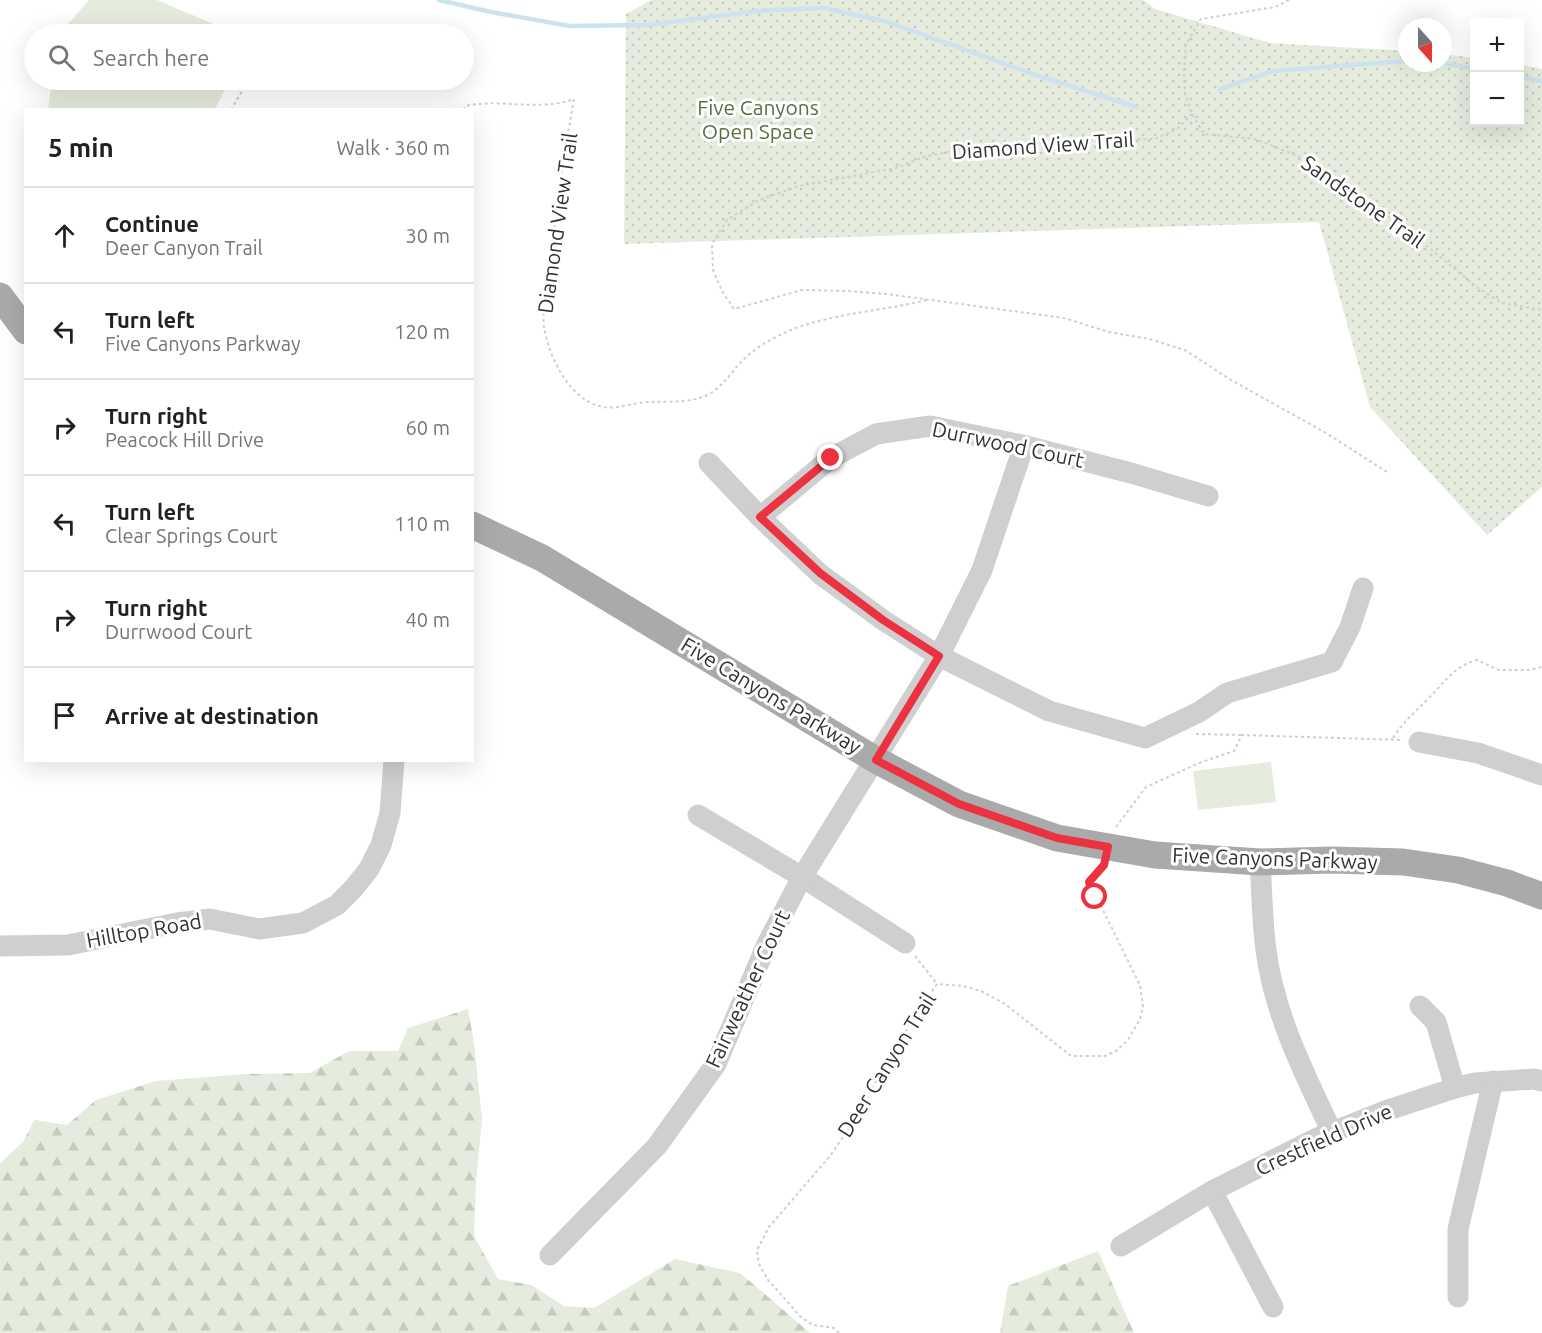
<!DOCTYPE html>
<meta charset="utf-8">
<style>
:root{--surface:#fff;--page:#f6f6f6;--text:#202124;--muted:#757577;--line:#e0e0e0}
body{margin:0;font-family:Ubuntu,sans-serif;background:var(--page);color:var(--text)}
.controls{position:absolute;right:18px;top:18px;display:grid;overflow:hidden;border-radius:0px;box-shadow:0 6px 24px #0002}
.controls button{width:54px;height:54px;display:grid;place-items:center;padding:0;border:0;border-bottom:2px solid var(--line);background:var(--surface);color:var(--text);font:30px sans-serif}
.compass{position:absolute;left:1398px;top:18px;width:54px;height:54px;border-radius:50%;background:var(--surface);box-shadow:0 6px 24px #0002;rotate:159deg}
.stop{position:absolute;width:18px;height:18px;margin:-14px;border:4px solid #ec3140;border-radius:50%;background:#fff}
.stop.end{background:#ec3140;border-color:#fff;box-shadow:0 2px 6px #0008}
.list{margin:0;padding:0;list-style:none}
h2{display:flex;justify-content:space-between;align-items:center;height:78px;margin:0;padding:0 24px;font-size:26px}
h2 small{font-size:20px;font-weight:400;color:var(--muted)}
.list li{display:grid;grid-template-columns:39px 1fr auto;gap:18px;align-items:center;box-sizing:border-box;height:96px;padding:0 24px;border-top:2px solid var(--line)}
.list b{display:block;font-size:22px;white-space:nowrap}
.list p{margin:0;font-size:20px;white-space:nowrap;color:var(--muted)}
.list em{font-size:20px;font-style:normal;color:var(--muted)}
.icon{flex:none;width:33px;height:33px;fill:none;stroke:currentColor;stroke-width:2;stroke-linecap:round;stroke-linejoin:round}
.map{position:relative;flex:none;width:1542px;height:1333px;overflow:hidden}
.search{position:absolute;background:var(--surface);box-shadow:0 6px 24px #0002;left:24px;top:24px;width:450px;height:66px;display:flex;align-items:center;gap:15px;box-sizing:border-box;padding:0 21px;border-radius:33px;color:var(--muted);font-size:22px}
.panel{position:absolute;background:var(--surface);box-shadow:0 6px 24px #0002;left:24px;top:108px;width:450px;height:654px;border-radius:0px}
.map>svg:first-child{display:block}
.grass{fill:url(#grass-dots)}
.forest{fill:url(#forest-firs)}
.pitch{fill:#e5ecde}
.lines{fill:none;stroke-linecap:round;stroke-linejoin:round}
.stream{stroke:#cde2ef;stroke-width:4.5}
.path{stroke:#cfcfcf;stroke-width:2;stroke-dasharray:3 3;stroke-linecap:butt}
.minor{stroke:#cfcfcf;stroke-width:21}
.major{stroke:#aaa;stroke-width:27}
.route{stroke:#ec3140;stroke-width:8}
.labels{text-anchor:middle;stroke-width:6;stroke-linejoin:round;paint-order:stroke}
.park-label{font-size:21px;fill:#55713d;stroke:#fff}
.street-label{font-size:21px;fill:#323232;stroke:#fff}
</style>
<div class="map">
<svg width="1542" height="1333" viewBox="0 0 1542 1333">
<defs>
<pattern id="grass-dots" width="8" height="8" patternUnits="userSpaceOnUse" patternTransform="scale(1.5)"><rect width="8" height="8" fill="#e5ecde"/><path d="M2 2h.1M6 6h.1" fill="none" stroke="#c5cbbf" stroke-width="1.8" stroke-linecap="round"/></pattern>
<pattern id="forest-firs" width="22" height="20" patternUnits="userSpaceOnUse" patternTransform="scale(1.5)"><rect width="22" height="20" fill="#e5ecde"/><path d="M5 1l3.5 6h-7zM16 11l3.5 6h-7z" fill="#c5cbbf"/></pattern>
</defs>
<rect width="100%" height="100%" fill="#fff"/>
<path class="grass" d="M651,0H1144L1155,9L1270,43L1407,51V63H1443V54L1474,58V122H1520V64L1542,69V487L1487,535L1370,407L1319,222L624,244L626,14Z"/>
<g class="forest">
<path d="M468,1009L474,1043L482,1119L476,1182L474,1236L498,1279L531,1285L564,1306L594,1308L675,1259L740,1273L810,1333H0V1163L23,1142L34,1120L67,1125L96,1100L156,1081L247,1074L310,1073L349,1051H398L408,1028Z"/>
<path d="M1098,1251L1134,1333H1000L1008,1286Z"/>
</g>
<g class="pitch">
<path d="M89,0H157L237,34H59Z"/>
<path d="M52,80H230L215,109H48Z"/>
<path d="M1271,762L1276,802L1198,810L1193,771Z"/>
</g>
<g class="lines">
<g class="stream">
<path d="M439,0L491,12L570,26L647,25L758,11L824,8L888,22L1036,75L1136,107"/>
<path d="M1443,63L1474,69"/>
<path d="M1520,77L1542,81"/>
<path d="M1220,89L1273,71L1407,61"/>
</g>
<g class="path">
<path d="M1289,0L1275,7L1201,19L1186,44L1184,72L1185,94L1192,114L1204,134L1255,139L1303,158L1405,228L1478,288L1502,303L1542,310"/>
<path d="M231,110L245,86"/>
<path d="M464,110L465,106C501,98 538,112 574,99L563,162L544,304C544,311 543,320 544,327C549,357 568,397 599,406C615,411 633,402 649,402C670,401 692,404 711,393C725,384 732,371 743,360C757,346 775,337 793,329C836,313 882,311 927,300"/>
<path d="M1192,114L1177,129L1155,139L1057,141L963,149L923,157L896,168L799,186L759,200L727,220L712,244L713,270L722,291L734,309L802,290L847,291L887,294L1064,318L1109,332L1149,339L1185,350L1231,380L1326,433L1387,472"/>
<path d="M1196,734L1241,735"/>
<path d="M1393,738C1403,722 1413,714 1427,700C1443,684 1454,666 1477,660L1499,670H1529L1542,667"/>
<path d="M1116,827L1146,787L1199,763L1234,751L1242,735L1403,740"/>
<path d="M915,956L937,984"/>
<path d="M839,1333L834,1328L813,1325L801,1317L768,1280L759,1264L757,1250L769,1227L830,1156L854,1121L896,1046L937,984L963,986L981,991L1005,1004L1071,1056H1105L1116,1051L1128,1040L1140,1019L1143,1007L1140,985L1089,882L1103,866"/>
</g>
<g class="minor">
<path d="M709,463L760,517L820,574L883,620L939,656L1049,711L1145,738L1199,712L1227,693L1332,662L1350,627L1363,588"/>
<path d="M760,517L831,458L876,434L930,426L1022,445L1131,473L1208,496"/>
<path d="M1419,742L1478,753L1542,775"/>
<path d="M698,815L802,877L905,943"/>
<path d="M1260,862C1262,891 1262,921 1266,950C1274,1014 1305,1075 1332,1132"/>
<path d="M0,946L68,945L177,923L210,919L259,929L303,923L337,905L353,889L369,869L381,845L390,813L394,760"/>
<path d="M1420,1006L1436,1022L1455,1088"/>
<path d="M1212,1191L1273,1307"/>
<path d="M1121,1246L1212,1191L1315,1139L1385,1111L1455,1088L1475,1083L1534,1079L1542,1081"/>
<path d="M550,1255L657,1146L716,1064L767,944L802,877L939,656L982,570L1020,457L1022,445"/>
<path d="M1458,1297V1229L1493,1081"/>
</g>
<g class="major">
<path d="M0,296L26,331"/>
<path d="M472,525L542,558L876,760L959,804L1057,838L1155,855L1260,862L1332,860L1403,862L1458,870L1507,883L1542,896"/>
</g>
</g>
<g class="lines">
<path class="route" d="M831,458L760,517L820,573L883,620L939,656L876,760L959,804L1057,838L1108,847L1104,865L1089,882L1095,897"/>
</g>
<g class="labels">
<g class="park-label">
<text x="758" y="115">Five Canyons<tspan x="758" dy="24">Open Space</tspan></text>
</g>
<g class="street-label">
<text transform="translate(1043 146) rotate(-4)" y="7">Diamond View Trail</text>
<text transform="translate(1363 202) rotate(35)" y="7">Sandstone Trail</text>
<text transform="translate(558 223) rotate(-82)" y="7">Diamond View Trail</text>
<text transform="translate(1008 445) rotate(12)" y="7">Durrwood Court</text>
<text transform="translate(771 696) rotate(31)" y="7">Five Canyons Parkway</text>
<text transform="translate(1275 859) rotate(2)" y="7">Five Canyons Parkway</text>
<text transform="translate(144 931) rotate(-10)" y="7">Hilltop Road</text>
<text transform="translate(748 989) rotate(-65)" y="7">Fairweather Court</text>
<text transform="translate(887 1065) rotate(-58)" y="7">Deer Canyon Trail</text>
<text transform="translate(1324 1140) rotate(-24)" y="7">Crestfield Drive</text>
</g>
</g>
</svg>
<div class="controls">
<button>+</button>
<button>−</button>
</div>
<svg class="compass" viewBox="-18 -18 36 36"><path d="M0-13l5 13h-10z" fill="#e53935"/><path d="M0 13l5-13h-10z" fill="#757577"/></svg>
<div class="stop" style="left:1095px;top:897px"></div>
<div class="stop end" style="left:831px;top:458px"></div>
<div class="search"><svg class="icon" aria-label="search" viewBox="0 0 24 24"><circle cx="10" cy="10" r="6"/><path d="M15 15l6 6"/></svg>Search here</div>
<section class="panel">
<h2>5 min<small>Walk · 360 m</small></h2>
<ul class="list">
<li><svg class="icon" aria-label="ahead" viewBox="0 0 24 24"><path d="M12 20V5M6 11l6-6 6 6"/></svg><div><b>Continue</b><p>Deer Canyon Trail</p></div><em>30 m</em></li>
<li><svg class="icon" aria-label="left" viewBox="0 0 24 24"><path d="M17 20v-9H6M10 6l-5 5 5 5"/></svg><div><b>Turn left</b><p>Five Canyons Parkway</p></div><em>120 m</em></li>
<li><svg class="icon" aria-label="right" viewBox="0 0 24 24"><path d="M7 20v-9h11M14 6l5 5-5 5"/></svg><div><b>Turn right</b><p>Peacock Hill Drive</p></div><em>60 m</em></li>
<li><svg class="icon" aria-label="left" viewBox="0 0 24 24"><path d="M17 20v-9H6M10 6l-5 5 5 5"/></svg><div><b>Turn left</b><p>Clear Springs Court</p></div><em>110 m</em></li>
<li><svg class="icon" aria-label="right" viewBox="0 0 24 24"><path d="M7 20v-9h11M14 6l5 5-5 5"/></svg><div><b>Turn right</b><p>Durrwood Court</p></div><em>40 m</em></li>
<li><svg class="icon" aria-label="arrive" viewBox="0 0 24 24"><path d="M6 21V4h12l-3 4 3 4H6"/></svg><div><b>Arrive at destination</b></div></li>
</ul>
</section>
</div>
